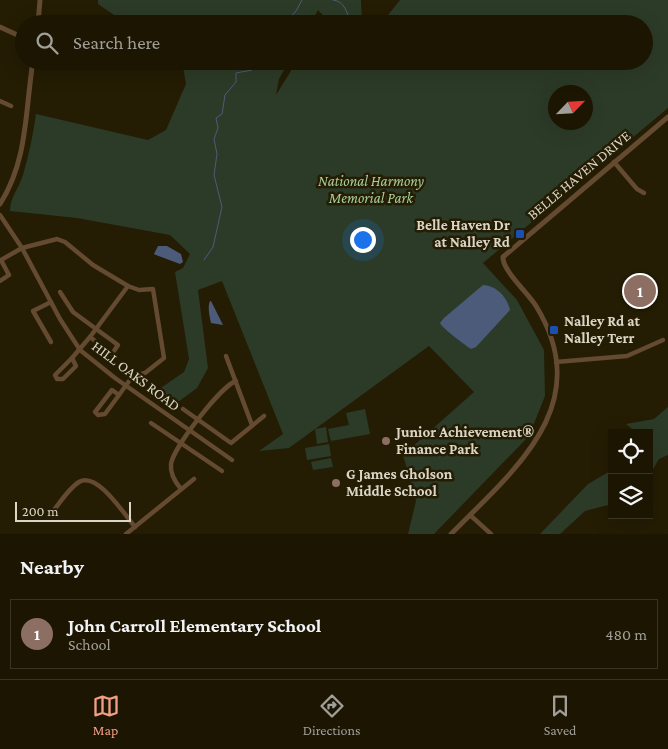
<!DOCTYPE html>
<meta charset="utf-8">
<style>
:root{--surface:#1b1502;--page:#282211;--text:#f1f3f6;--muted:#a09f99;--line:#393424;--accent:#f39f85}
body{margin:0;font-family:"Crimson Pro",serif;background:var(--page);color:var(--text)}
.controls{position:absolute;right:15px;bottom:15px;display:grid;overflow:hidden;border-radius:0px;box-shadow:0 5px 20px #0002}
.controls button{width:45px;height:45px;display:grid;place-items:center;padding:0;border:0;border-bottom:1px solid var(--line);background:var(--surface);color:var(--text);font:25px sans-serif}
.compass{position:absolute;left:548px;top:85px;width:45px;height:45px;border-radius:50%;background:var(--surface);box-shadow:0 5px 20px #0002;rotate:65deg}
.scale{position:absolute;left:15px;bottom:12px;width:116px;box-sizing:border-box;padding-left:5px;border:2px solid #dad5c5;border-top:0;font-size:14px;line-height:18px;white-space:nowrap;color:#dad5c5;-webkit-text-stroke:4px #241c03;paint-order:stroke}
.you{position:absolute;left:362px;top:239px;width:18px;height:18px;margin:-12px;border:4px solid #fff;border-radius:50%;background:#1a73e8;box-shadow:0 0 0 8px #1a73e833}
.badge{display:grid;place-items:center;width:32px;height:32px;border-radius:50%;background:var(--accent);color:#fff;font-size:16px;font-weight:700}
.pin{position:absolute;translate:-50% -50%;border:2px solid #fff;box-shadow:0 1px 5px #0006}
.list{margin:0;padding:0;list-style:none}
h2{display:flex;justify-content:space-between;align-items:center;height:65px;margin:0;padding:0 20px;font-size:21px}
h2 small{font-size:16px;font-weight:400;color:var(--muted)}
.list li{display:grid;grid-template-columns:32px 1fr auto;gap:15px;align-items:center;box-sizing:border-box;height:70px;margin:0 10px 10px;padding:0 10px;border:1px solid var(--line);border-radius:0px}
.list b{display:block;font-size:19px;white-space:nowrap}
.list p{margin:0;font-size:16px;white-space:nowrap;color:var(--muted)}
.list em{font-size:16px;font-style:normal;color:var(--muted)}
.icon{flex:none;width:28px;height:28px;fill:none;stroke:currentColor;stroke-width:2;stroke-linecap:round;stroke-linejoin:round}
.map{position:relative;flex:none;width:668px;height:534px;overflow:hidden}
.search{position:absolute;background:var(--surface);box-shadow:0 5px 20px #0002;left:15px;right:15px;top:15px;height:55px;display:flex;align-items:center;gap:12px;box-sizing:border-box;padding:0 18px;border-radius:28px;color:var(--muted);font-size:19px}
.sheet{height:145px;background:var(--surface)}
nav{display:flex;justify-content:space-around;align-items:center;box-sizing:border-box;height:70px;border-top:1px solid var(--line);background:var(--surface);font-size:14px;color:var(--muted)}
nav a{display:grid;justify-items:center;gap:2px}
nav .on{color:var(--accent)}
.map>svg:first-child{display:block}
.green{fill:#2c3b27;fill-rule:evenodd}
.water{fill:#4c5b7a}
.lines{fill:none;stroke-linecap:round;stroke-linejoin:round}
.stream{stroke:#4c5b7a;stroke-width:1}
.minor{stroke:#634a30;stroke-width:4.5}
.tertiary{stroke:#634a30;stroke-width:5}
.transit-dot{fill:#1a4fb4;stroke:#241c03;stroke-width:2}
.education-dot{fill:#8d6e63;stroke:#241c03;stroke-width:2}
.labels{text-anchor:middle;stroke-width:5;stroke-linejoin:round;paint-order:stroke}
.street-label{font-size:15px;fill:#dad5c5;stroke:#241c03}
.park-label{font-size:15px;font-style:italic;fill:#a7cf9b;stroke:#241c03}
.poi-label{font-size:15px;font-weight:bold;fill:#dad5c5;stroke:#241c03;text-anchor:start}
</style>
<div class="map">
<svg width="668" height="534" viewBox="0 0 668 534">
<rect width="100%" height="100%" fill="#241c03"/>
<g class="green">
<path d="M98,0H361L362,24H331L318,10L310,24H127L98,4Z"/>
<path d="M400,0H668V108L483,263L517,300L544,350L545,396L529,436L434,534H408L416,501L403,455L474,392L429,346L289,448L259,451L283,434L222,281L198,290L208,368L197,388L174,405L155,392L184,372L189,359L175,272L183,268L190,254L170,235L77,218L10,211C10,197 19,188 23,175C29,154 33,135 36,114L148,140L166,130L186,84L182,61H289L279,79L276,95L297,61H644V24H381ZM556,92H586V122H556Z"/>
<path d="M668,407V455L659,459L649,476V433H637L626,424L654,419Z"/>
<path d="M365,409L370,434L331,441L328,429L349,425L346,413Z"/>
<path d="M326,427L328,442L317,444L315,429Z"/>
<path d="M329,444L331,456L307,460L305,448Z"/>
<path d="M331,458L333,467L313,470L311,462Z"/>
<path d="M612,470V504L585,511L560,534H540L588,484Z"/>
</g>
<g class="water">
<path d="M158,246H167L181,254L183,262L180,264L156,255L154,254Z"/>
<path d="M483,285C497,286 507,297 510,310L476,347L471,349C465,345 443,329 440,323L444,318Z"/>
<path d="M210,301H211L223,325L211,323C210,318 207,307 210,301Z"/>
</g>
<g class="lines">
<g class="stream">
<path d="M333,0C345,1 347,13 351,24"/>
<path d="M284,24L296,11L302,0"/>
<path d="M204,260L213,247L222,207L214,175L217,154L214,139L218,128L216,118L222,114L225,95L236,82V73L252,70L255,61"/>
</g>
<g class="minor">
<path d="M0,101L11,106"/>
<path d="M614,162L637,189L644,193"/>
<path d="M0,215L22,248L60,319L80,350L115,378L232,460"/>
<path d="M0,281L9,275L1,260L22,248L57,239L65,242L93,265L128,286L139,290L153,289L164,358L145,373L132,377L119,395"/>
<path d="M60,292L73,312L118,345L112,354L90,337"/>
<path d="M51,342L33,311L51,302"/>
<path d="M226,356L252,425"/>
<path d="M72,358L90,337L128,286"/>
<path d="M72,358L76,366L63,379H57L55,375Z"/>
<path d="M556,362L627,356L663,340"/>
<path d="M112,390L119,395L105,414L98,415L95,412Z"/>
<path d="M183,409L231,443L264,416"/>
<path d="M151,423L222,471"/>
<path d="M181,489C175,482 170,473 171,464C173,448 221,386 236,381"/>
<path d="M51,514C59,504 68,489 79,482C97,471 124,514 135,527"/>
<path d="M470,515L491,534"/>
<path d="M126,534L194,479"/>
</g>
<g class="tertiary">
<path d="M38,24L40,0"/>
<path d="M0,27L24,38"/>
<path d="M0,204C28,160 25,111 33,61"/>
<path d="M451,534C514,470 597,405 536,306C529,294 502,270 503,257L668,117"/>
</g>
</g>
<g class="transit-dot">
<rect x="515" y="229" width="10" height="10" rx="2.5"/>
<rect x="549" y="325" width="10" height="10" rx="2.5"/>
</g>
<g class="education-dot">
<circle cx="386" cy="441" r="5"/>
<circle cx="336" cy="483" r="5"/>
</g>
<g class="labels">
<g class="street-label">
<text transform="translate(579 175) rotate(-40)" y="5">BELLE HAVEN DRIVE</text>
<text transform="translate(136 376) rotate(37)" y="5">HILL OAKS ROAD</text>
</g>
<g class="park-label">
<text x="371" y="186">National Harmony<tspan x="371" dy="17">Memorial Park</tspan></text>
</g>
<g class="poi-label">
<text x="510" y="230" text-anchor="end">Belle Haven Dr<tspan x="510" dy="17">at Nalley Rd</tspan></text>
<text x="564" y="326">Nalley Rd at<tspan x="564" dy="17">Nalley Terr</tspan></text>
<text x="396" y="437">Junior Achievement®<tspan x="396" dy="17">Finance Park</tspan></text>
<text x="346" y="479">G James Gholson<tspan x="346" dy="17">Middle School</tspan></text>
</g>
</g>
</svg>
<div class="controls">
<button><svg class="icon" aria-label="locate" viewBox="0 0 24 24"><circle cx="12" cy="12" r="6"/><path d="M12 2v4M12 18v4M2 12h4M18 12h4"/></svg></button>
<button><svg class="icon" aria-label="layers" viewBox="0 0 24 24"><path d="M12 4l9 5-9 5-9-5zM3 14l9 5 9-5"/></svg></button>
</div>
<svg class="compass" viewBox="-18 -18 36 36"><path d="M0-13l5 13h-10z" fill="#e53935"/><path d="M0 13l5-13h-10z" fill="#a09f99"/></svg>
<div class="scale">200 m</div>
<div class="you"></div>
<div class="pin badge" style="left:640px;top:291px;background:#8d6e63">1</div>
<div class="search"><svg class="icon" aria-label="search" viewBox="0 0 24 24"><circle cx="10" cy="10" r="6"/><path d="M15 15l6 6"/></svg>Search here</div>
</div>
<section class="sheet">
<h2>Nearby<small></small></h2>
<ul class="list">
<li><span class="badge" style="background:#8d6e63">1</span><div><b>John Carroll Elementary School</b><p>School</p></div><em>480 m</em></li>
</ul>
</section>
<nav>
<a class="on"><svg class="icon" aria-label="map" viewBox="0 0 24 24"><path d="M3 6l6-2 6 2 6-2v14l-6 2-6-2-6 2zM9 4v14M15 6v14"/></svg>Map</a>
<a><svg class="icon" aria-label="directions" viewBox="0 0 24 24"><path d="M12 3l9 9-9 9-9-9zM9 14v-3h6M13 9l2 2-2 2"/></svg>Directions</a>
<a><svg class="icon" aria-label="saved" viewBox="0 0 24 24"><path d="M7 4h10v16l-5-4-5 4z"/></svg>Saved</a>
</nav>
